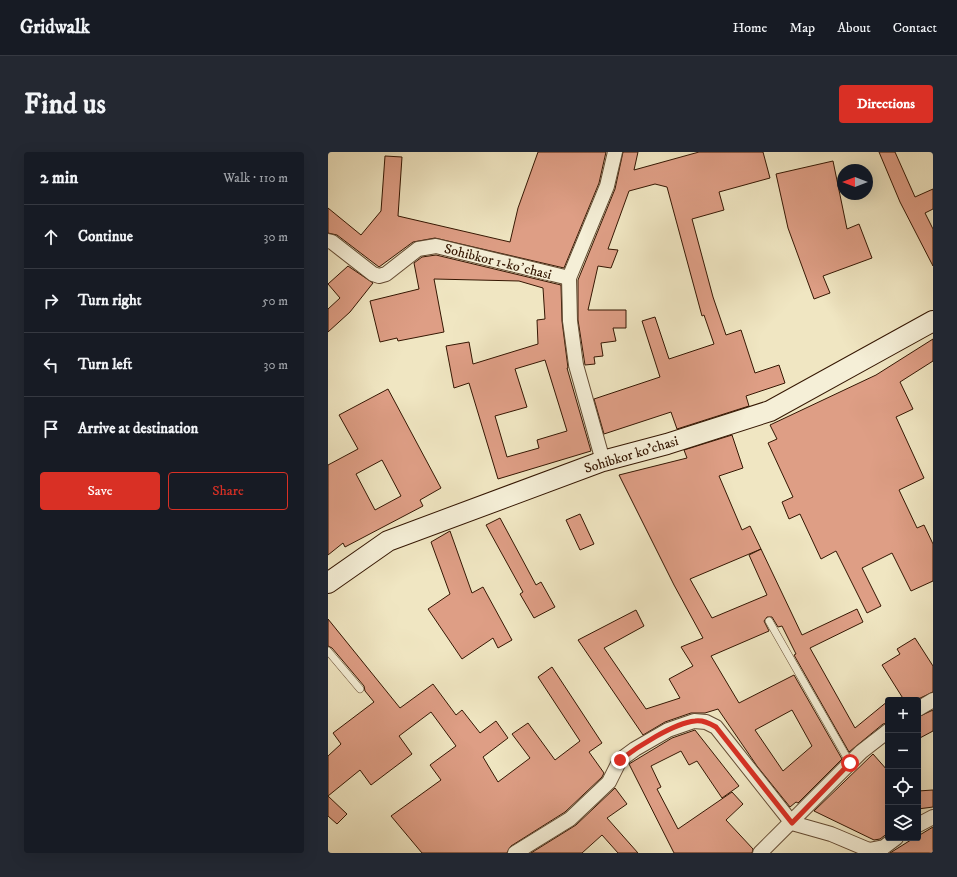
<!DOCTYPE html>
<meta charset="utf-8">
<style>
:root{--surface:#171b24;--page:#242831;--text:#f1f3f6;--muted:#9ea1a6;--line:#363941;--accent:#d93025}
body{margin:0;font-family:"IM FELL DW Pica",serif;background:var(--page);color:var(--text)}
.controls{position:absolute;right:12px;bottom:12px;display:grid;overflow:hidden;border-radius:4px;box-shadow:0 4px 16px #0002}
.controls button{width:36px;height:36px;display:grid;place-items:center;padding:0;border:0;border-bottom:1px solid var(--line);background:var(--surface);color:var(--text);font:20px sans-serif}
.compass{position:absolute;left:509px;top:12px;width:36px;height:36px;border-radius:50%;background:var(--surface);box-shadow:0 4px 16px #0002;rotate:270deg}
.stop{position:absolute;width:12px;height:12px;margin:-9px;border:3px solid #d93025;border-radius:50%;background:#fff}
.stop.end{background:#d93025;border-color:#fff;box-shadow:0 1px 4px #0008}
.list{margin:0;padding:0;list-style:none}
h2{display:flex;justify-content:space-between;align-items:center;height:52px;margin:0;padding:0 16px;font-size:17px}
h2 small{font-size:13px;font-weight:400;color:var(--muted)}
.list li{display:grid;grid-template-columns:26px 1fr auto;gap:12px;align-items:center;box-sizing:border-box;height:64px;padding:0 16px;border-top:1px solid var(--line)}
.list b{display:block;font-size:15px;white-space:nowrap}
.list em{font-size:13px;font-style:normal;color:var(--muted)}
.actions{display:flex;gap:8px;padding:12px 16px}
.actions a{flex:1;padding:9px 0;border:1px solid var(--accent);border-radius:4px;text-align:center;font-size:14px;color:var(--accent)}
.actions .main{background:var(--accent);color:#fff}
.icon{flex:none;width:22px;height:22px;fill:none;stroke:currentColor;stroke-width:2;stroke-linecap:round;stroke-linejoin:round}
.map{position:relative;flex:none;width:605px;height:701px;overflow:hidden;border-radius:4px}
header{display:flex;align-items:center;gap:24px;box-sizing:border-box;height:56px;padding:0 20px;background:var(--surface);border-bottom:1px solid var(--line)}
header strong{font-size:19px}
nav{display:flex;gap:22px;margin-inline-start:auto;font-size:14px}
.intro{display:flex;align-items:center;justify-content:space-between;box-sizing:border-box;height:96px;padding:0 24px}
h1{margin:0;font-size:28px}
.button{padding:10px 18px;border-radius:4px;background:var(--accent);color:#fff;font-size:14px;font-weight:700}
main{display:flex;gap:24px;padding:0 24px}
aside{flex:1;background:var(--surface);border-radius:4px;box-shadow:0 4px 16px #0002}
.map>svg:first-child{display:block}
.building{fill:#de9e85;stroke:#351703;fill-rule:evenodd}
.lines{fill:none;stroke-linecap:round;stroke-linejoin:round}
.lane-casing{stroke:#644b33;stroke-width:8}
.street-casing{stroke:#644b33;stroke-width:16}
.secondary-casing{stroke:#351703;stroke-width:22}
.lane{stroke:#f5efd7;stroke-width:7}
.street{stroke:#f5efd7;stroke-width:14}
.secondary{stroke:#f5efd7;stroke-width:20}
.route{stroke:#d93025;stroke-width:5}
.labels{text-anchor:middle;stroke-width:3;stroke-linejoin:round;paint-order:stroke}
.street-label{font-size:14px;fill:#351703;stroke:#f5efd7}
</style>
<header>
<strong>Gridwalk</strong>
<nav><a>Home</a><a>Map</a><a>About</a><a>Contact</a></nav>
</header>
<div class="intro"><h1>Find us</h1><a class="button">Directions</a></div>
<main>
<aside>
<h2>2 min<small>Walk · 110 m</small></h2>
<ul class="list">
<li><svg class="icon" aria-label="ahead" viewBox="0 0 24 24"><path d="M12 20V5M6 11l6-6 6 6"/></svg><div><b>Continue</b></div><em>30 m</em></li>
<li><svg class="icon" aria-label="right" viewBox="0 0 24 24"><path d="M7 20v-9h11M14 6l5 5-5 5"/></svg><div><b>Turn right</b></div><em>50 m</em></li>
<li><svg class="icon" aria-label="left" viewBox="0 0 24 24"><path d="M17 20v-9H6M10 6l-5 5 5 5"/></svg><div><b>Turn left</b></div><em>30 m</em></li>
<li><svg class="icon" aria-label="arrive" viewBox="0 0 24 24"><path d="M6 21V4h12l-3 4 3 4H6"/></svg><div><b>Arrive at destination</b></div></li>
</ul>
<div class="actions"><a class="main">Save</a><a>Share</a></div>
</aside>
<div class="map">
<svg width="605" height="701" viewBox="0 0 605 701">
<rect width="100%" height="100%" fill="#f0e6c2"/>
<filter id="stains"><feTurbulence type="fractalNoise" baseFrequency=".005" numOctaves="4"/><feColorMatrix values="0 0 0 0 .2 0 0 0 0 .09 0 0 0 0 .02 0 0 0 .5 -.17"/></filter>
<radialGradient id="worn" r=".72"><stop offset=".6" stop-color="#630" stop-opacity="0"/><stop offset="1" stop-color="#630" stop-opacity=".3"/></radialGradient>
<g class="building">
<path d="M210,0H278L271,31L236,116L107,86L85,90L51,115L9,83L0,81V56L33,83L53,59L57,4L74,5L70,64L182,90L190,56Z"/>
<path d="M295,0H310L306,18L371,0H435L442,26L391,40L396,58L364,67L385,145L398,183L413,178L427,221L451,213L457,231L418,244L421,254L349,277L343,260L276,282L266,247L332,225L314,169L327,165L341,207L386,192L376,163L374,164L339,35L327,32L301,39L280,97L290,98L283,116L270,114L260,158H298V176H285L288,189L273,191L275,204L266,205L267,212L257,213L250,168V128L287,37Z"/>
<path d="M551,0H567L587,45L605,37V57L597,61L605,77V114L572,50Z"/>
<path d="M505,9L519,77L531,72L544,106L495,124L502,141L486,147L460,76L448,22Z"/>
<path d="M108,103L233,133L234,169L240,216H239L263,299L170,327L141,231L126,236L118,194L141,190L145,212L210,192L209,168L217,167L215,136L191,129L106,127L116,180L70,189L69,186L52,190L42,149L91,137L86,111L94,105ZM217,208L239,279L209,288L211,296L179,305L167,264L199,255L187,217Z"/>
<path d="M20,114L45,131L22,160L0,180V157L12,146L0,132Z"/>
<path d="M605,187V209L572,230L585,257L568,265L596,326L571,338L589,376L596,373L605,392V429L583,439L564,401L534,416L553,454L539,461L508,399L493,407L472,362L461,367L454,350L465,345L440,291L449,287L442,273L548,223Z"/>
<path d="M60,237L113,336L92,348L95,354L17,395L15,391L0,403V313L30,297L11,263ZM54,308L73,344L47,358L28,322Z"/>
<path d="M404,283L415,316L391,324L414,378L422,374L433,397L362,427L384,466L439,443L421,403L433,397L474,483L529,457L535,470L482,496L527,576L560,549V571L555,572L521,600L466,503L468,502L454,474L450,475L444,465H439L436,469L441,479L383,504L411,551L466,523L514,607L470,651L468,650L462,655L429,614L390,557L377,561H363L337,570L315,583L250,488L308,458L316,474L276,496L318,557L352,546L341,527L365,514L353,495L375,486L346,433L291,323L359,306L356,298ZM464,558L484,594L455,619L427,578Z"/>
<path d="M252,362L266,392L252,398L238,368Z"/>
<path d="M172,366L208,433L213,430L227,455L206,466L192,442L195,440L158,373Z"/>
<path d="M122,379L144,441L155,435L184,488L170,496L165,486L134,507L100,457L122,442L103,390Z"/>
<path d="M0,467L72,556L105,532L128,563L134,558L152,581L168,569L180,586L155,605L170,630L202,606L184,582L200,571L227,608L252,589L210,525L224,515L274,591L261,600L276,621L274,625L237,660L183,694L179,701H94L63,664L113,628L102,613L128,594L103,560L71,584L84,602L43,633L32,618L0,644L19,662L9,672L0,664V604L13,592L5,581L46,550L37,539L36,534L4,496L0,494Z"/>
<path d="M587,486L605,514V540L588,548H576L554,513L572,502L569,497Z"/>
<path d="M605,558V579L590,587V565Z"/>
<path d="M367,578L411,634L394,646L369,609L361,613L353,599L323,614L333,635L329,637L350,677L404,640L415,652L398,668L425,697L424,701H346L301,612L344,586Z"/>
<path d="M545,602L560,619V681L552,687L546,688L486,659Z"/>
<path d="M287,636L299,652L279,666L310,701H290L274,683L254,701H203L248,673Z"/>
<path d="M605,638V655L590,657V639Z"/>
<path d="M605,675V701H562L586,686H590V684Z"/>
</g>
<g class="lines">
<g class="lane-casing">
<g id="lane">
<path d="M441,469L522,611"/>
<path d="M0,499L32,537"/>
</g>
</g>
<g class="street-casing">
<g id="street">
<path d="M0,89L4,90L45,122L51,124L58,122L90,97L108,94L241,126"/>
<path d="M275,309L248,213L242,169L241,126L279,34L287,0"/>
<path d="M590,557L605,548"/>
<path d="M590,673L605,665"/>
<path d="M187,701L242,667L281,630L292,608L307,597L340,578L366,569L378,570L388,575L464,671L503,682L541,698L556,695L568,686"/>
<path d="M432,701L533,600L560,579"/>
</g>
</g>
<g class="secondary-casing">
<path id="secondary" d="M0,431L60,389L275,309L339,292L442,259L605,169"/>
</g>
<use href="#lane" class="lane"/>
<use href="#street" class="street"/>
<use href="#secondary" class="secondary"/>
</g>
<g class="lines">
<path class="route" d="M292,608C309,595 346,571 367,569C375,568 381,571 388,575L464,671L522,611"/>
</g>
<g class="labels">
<g class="street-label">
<text transform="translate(170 109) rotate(14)" y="5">Sohibkor 1-koʼchasi</text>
<text transform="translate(303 302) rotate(-17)" y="5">Sohibkor ko'chasi</text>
</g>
</g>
<rect width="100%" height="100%" filter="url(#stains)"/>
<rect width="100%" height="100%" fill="url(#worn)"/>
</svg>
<div class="controls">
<button>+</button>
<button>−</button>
<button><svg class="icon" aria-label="locate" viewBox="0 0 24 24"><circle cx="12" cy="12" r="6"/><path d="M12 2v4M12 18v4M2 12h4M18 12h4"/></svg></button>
<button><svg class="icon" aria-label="layers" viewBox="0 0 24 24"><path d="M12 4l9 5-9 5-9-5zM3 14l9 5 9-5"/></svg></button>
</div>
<svg class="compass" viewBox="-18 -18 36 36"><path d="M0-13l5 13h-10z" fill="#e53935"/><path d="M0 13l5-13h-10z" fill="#9ea1a6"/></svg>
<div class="stop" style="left:522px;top:611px"></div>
<div class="stop end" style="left:292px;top:608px"></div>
</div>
</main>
